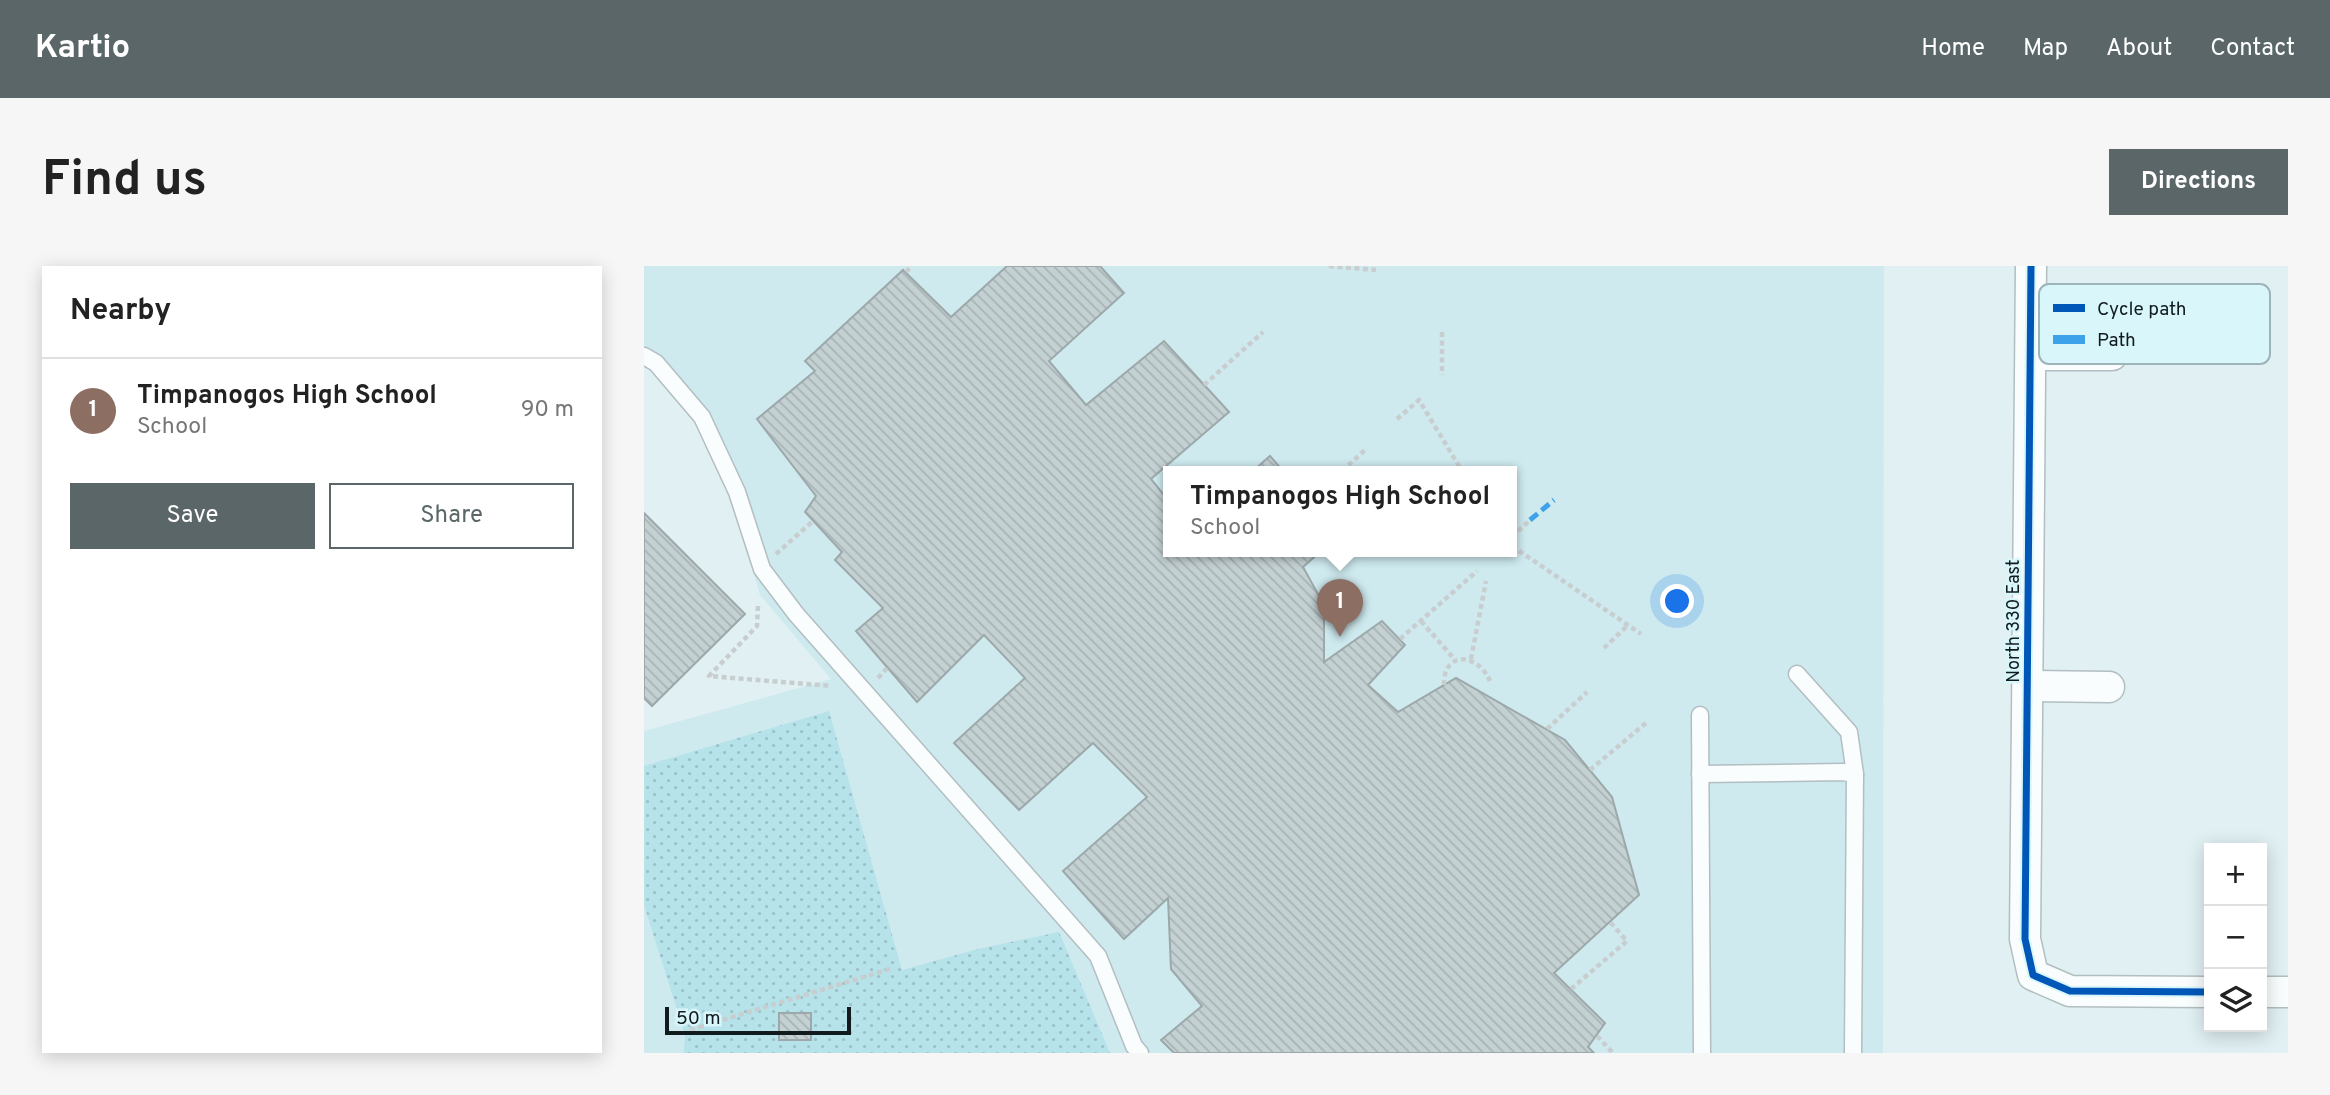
<!DOCTYPE html>
<meta charset="utf-8">
<style>
:root{--surface:#fff;--page:#f6f6f6;--text:#222;--muted:#767676;--line:#e0e0e0;--accent:#5a6668}
body{margin:0;font-family:Overpass,sans-serif;background:var(--page);color:var(--text)}
.controls{position:absolute;right:21px;bottom:21px;display:grid;overflow:hidden;border-radius:0px;box-shadow:0 4px 18px #0003}
.controls button{width:63px;height:63px;display:grid;place-items:center;padding:0;border:0;border-bottom:2px solid var(--line);background:var(--surface);color:var(--text);font:35px sans-serif}
.scale{position:absolute;left:21px;bottom:18px;width:186px;box-sizing:border-box;padding-left:7px;border:4px solid #111b1d;border-top:0;font-size:19px;line-height:24px;white-space:nowrap;color:#111b1d;-webkit-text-stroke:5px #d9f6fb;paint-order:stroke}
.you{position:absolute;left:1034px;top:336px;width:24px;height:24px;margin:-18px;border:5px solid #fff;border-radius:50%;background:#1a73e8;box-shadow:0 0 0 10px #1a73e833}
.badge{display:grid;place-items:center;width:46px;height:46px;border-radius:50%;background:var(--accent);color:#fff;font-size:23px;font-weight:700}
.pin{position:absolute;translate:-50% -58px;filter:drop-shadow(0 2px 4px #0008)}
.pin::after{content:'';position:absolute;top:37px;width:24px;height:21px;background:inherit;clip-path:polygon(0 0,100% 0,50% 100%)}
.popup{position:absolute;left:519px;top:200px;width:354px;height:91px;box-sizing:border-box;display:grid;place-content:center;border-radius:0px;background:var(--surface);filter:drop-shadow(0 2px 5px #0005);font-size:23px;white-space:nowrap;color:var(--muted)}
.popup b{font-size:26px;color:var(--text)}
.popup::after{content:'';position:absolute;left:50%;top:100%;margin-left:-14px;border:14px solid transparent;border-top-color:var(--surface)}
.list{margin:0;padding:0;list-style:none}
h2{display:flex;justify-content:space-between;align-items:center;height:91px;margin:0;padding:0 28px;font-size:30px}
h2 small{font-size:23px;font-weight:400;color:var(--muted)}
.list li{display:grid;grid-template-columns:46px 1fr auto;gap:21px;align-items:center;box-sizing:border-box;height:105px;padding:0 28px;border-top:2px solid var(--line)}
.list b{display:block;font-size:26px;white-space:nowrap}
.list p{margin:0;font-size:23px;white-space:nowrap;color:var(--muted)}
.list em{font-size:23px;font-style:normal;color:var(--muted)}
.actions{display:flex;gap:14px;padding:21px 28px}
.actions a{flex:1;padding:16px 0;border:2px solid var(--accent);border-radius:0px;text-align:center;font-size:24px;color:var(--accent)}
.actions .main{background:var(--accent);color:#fff}
.icon{flex:none;width:38px;height:38px;fill:none;stroke:currentColor;stroke-width:2;stroke-linecap:round;stroke-linejoin:round}
.map{position:relative;flex:none;width:1644px;height:787px;overflow:hidden;border-radius:0px}
header{display:flex;align-items:center;gap:42px;box-sizing:border-box;height:98px;padding:0 35px;background:var(--accent);color:#fff}
header strong{font-size:33px}
nav{display:flex;gap:38px;margin-inline-start:auto;font-size:24px}
.intro{display:flex;align-items:center;justify-content:space-between;box-sizing:border-box;height:168px;padding:0 42px}
h1{margin:0;font-size:49px}
.button{padding:18px 32px;border-radius:0px;background:var(--accent);color:#fff;font-size:24px;font-weight:700}
main{display:flex;gap:42px;padding:0 42px}
aside{flex:1;background:var(--surface);border-radius:0px;box-shadow:0 4px 18px #0003}
.map>svg:first-child{display:block}
.built{fill:#ceeaef;fill-rule:evenodd}
.grass{fill:url(#grass-dots)}
.building{fill:url(#building-back-hatch);stroke:#9ca8aa;stroke-width:2}
.lines{fill:none;stroke-linecap:round;stroke-linejoin:round}
.service-casing{stroke:#b2bec1;stroke-width:19}
.minor-casing{stroke:#b2bec1;stroke-width:33}
.path{stroke:#c8cecf;stroke-width:4.5;stroke-dasharray:5 3.5;stroke-linecap:butt}
.service{stroke:#fafdfd;stroke-width:16}
.minor{stroke:#fafdfd;stroke-width:30}
.quiet{stroke:#3da2ea;stroke-width:5;stroke-dasharray:10 5;stroke-linecap:butt}
.cycleway-casing{stroke:#d9f6fb;stroke-width:11}
.cycleway{stroke:#0057b8;stroke-width:7}
.labels{text-anchor:middle;stroke-width:5;stroke-linejoin:round;paint-order:stroke}
.street-label{font-size:18px;fill:#111b1d;stroke:#d9f6fb}
.key{fill:#d9f6fb;stroke:#9db4b8;stroke-width:2}
.key-label{font-size:19px;fill:#111b1d}
</style>
<header>
<strong>Kartio</strong>
<nav><a>Home</a><a>Map</a><a>About</a><a>Contact</a></nav>
</header>
<div class="intro"><h1>Find us</h1><a class="button">Directions</a></div>
<main>
<aside>
<h2>Nearby<small></small></h2>
<ul class="list">
<li><span class="badge" style="background:#8d6e63">1</span><div><b>Timpanogos High School</b><p>School</p></div><em>90 m</em></li>
</ul>
<div class="actions"><a class="main">Save</a><a>Share</a></div>
</aside>
<div class="map">
<svg width="1644" height="787" viewBox="0 0 1644 787">
<defs>
<pattern id="grass-dots" width="8" height="8" patternUnits="userSpaceOnUse" patternTransform="scale(1.75)"><rect width="8" height="8" fill="#b6e2ea"/><path d="M2 2h.1M6 6h.1" fill="none" stroke="#9bc1c8" stroke-width="1.8" stroke-linecap="round"/></pattern>
<pattern id="building-back-hatch" width="6" height="6" patternUnits="userSpaceOnUse" patternTransform="scale(1.75)"><rect width="6" height="6" fill="#c4d1d3"/><path d="M-1 5l2 2M0 0l6 6M5-1l2 2" fill="none" stroke="#a7b3b5"/></pattern>
</defs>
<rect width="100%" height="100%" fill="#e1f0f3"/>
<path class="built" d="M0,0H1240L1239,787H0V465L187,413L116,329L86,224L38,119L0,98ZM524,205H868V285H524Z"/>
<path class="grass" d="M185,445L258,704L334,683L415,666L466,787H40L41,769L0,639V500Z"/>
<g class="building">
<path d="M363,0H456L480,27L405,95L442,139L520,75L585,146L507,213L524,234V285H677L659,301L680,339V396L738,355L761,379L724,419L754,446L812,412L921,474L968,531L995,629L910,707L961,757L944,781L950,787H530L517,774L558,740L527,703L524,632L480,673L419,605L503,531L449,477L375,544L310,477L381,412L340,369L273,436L212,365L239,342L191,294L198,286L161,246L172,230L113,153L171,105L161,95L259,4L307,51Z"/>
<path d="M626,190L639,205H609Z"/>
<path d="M0,247L101,348L8,440L0,432Z"/>
<rect x="135" y="747" width="32" height="27"/>
</g>
<g class="lines">
<g class="service-casing">
<g id="service">
<path d="M0,90L12,97L58,151L93,226L118,303L152,348L454,690L490,780L496,787"/>
<path d="M1153,408L1205,466L1211,508"/>
<path d="M1056,449L1058,787"/>
<path d="M1056,508L1199,506L1211,508L1209,787"/>
</g>
</g>
<g class="minor-casing">
<g id="minor">
<path d="M1387,0L1381,673L1389,709L1426,725L1565,726"/>
<path d="M1387,89H1468"/>
<path d="M1384,420L1465,421"/>
<path d="M1618,726H1644"/>
</g>
</g>
<g class="path">
<path d="M685,0L732,4"/>
<path d="M262,6L268,0"/>
<path d="M798,66V109"/>
<path d="M560,119L619,66"/>
<path d="M753,153L775,134L818,205"/>
<path d="M698,205L723,182"/>
<path d="M868,271L886,254"/>
<path d="M868,280L997,368"/>
<path d="M132,288L169,255"/>
<path d="M114,340L113,360L65,410L187,420"/>
<path d="M777,355L812,395"/>
<path d="M756,373L833,305"/>
<path d="M960,382L984,359"/>
<path d="M827,393L842,315"/>
<path d="M234,412L243,402"/>
<path d="M800,419C799,385 833,386 846,415"/>
<path d="M903,463L943,426"/>
<path d="M946,504L1002,457"/>
<path d="M927,723L983,675L966,656"/>
<path d="M46,764L249,702"/>
<path d="M953,770L969,787"/>
</g>
<use href="#service" class="service"/>
<use href="#minor" class="minor"/>
<path class="quiet" d="M886,254L910,234"/>
<g class="cycleway-casing">
<path id="cycleway" d="M1387,0L1381,673L1389,709L1426,725L1565,726"/>
</g>
<use href="#cycleway" class="cycleway"/>
</g>
<g class="labels">
<g class="street-label">
<text transform="translate(1369 355) rotate(-90)" y="6">North 330 East</text>
</g>
</g>
<rect x="1395" y="18" width="231" height="80" rx="10" class="key"/>
<rect x="1409" y="38" width="32" height="8" fill="#0057b8"/>
<rect x="1409" y="69" width="32" height="9" fill="#3da2ea"/>
<g class="key-label">
<text x="1453" y="49">Cycle path</text>
<text x="1453" y="80">Path</text>
</g>
</svg>
<div class="controls">
<button>+</button>
<button>−</button>
<button><svg class="icon" aria-label="layers" viewBox="0 0 24 24"><path d="M12 4l9 5-9 5-9-5zM3 14l9 5 9-5"/></svg></button>
</div>
<div class="scale">50 m</div>
<div class="you"></div>
<div class="pin badge" style="left:696px;top:371px;background:#8d6e63">1</div>
<div class="popup"><b>Timpanogos High School</b>School</div>
</div>
</main>
